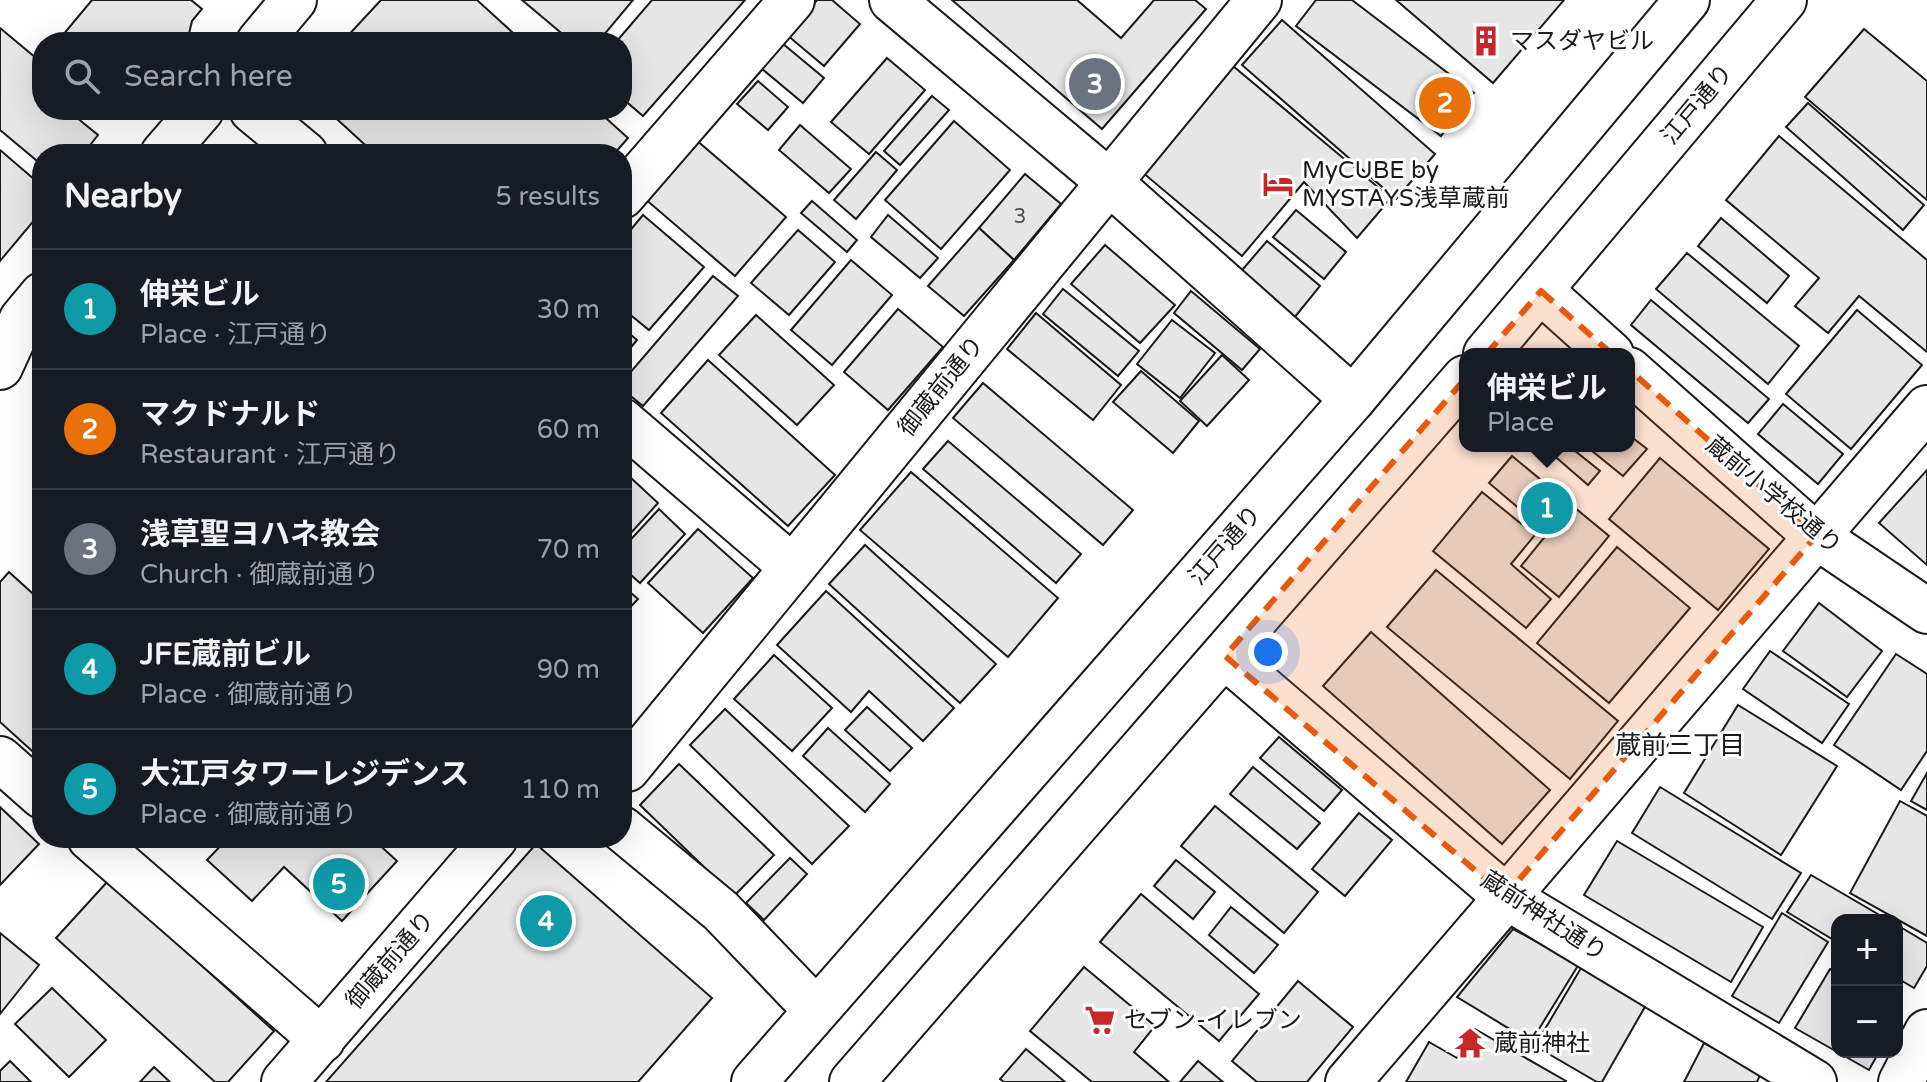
<!DOCTYPE html>
<meta charset="utf-8">
<style>
:root{--surface:#171b24;--page:#242831;--text:#f1f3f6;--muted:#9ea1a6;--line:#363941;--accent:#d93025}
body{margin:0;font-family:"Varela Round","Noto Sans JP",sans-serif;background:var(--page);color:var(--text)}
.controls{position:absolute;right:24px;bottom:24px;display:grid;overflow:hidden;border-radius:16px;box-shadow:0 8px 32px #0002}
.controls button{width:72px;height:72px;display:grid;place-items:center;padding:0;border:0;border-bottom:2px solid var(--line);background:var(--surface);color:var(--text);font:40px sans-serif}
.you{position:absolute;left:1268px;top:652px;width:28px;height:28px;margin:-20px;border:6px solid #fff;border-radius:50%;background:#1a73e8;box-shadow:0 0 0 12px #1a73e833}
.badge{display:grid;place-items:center;width:52px;height:52px;border-radius:50%;background:var(--accent);color:#fff;font-size:26px;font-weight:700}
.pin{position:absolute;translate:-50% -50%;border:4px solid #fff;box-shadow:0 2px 8px #0006}
.popup{position:absolute;left:1459px;top:348px;width:176px;height:104px;box-sizing:border-box;display:grid;place-content:center;border-radius:16px;background:var(--surface);filter:drop-shadow(0 2px 6px #0005);font-size:26px;white-space:nowrap;color:var(--muted)}
.popup b{font-size:30px;color:var(--text)}
.popup::after{content:'';position:absolute;left:50%;top:100%;margin-left:-16px;border:16px solid transparent;border-top-color:var(--surface)}
.list{margin:0;padding:0;list-style:none}
h2{display:flex;justify-content:space-between;align-items:center;height:104px;margin:0;padding:0 32px;font-size:34px}
h2 small{font-size:26px;font-weight:400;color:var(--muted)}
.list li{display:grid;grid-template-columns:52px 1fr auto;gap:24px;align-items:center;box-sizing:border-box;height:120px;padding:0 32px;border-top:2px solid var(--line)}
.list b{display:block;font-size:30px;white-space:nowrap}
.list p{margin:0;font-size:26px;white-space:nowrap;color:var(--muted)}
.list em{font-size:26px;font-style:normal;color:var(--muted)}
.icon{flex:none;width:44px;height:44px;fill:none;stroke:currentColor;stroke-width:2;stroke-linecap:round;stroke-linejoin:round}
.map{position:relative;flex:none;width:1927px;height:1082px;overflow:hidden}
.search{position:absolute;background:var(--surface);box-shadow:0 8px 32px #0002;left:32px;top:32px;width:600px;height:88px;display:flex;align-items:center;gap:20px;box-sizing:border-box;padding:0 28px;border-radius:32px;color:var(--muted);font-size:30px}
.panel{position:absolute;background:var(--surface);box-shadow:0 8px 32px #0002;left:32px;top:144px;width:600px;height:704px;border-radius:32px}
.map>svg:first-child{display:block}
.building{fill:#e6e6e6;stroke:#1a1a1a;stroke-width:2}
.lines{fill:none;stroke-linecap:round;stroke-linejoin:round}
.minor-casing{stroke:#1a1a1a;stroke-width:48}
.highway-casing{stroke:#1a1a1a;stroke-width:48}
.minor{stroke:#fff;stroke-width:44}
.highway{stroke:#fff;stroke-width:44}
.marked{fill:#e8590c;fill-opacity:0.2;stroke:#e8590c;stroke-width:6;stroke-dasharray:16 10;stroke-linejoin:round}
.labels{text-anchor:middle;stroke-width:6;stroke-linejoin:round;paint-order:stroke}
.number-label{font-size:20px;fill:#4d4d4d}
.poi-label{font-size:24px;fill:#1a1a1a;stroke:#fff;text-anchor:start}
.street-label{font-size:24px;fill:#1a1a1a;stroke:#fff}
.neighbourhood-label{font-size:26px;fill:#1a1a1a;stroke:#fff}
</style>
<div class="map">
<svg width="1927" height="1082" viewBox="0 0 1927 1082">
<rect width="100%" height="100%" fill="#fff"/>
<g class="building">
<path d="M92,0H191L202,9L192,21L187,42H57Z"/>
<path d="M381,0H477L523,42H342Z"/>
<path d="M522,0H633L598,42H572Z"/>
<path d="M652,0H745L643,116L622,98V42H616Z"/>
<path d="M817,0H832L860,24L824,66L787,35Z"/>
<path d="M952,0H1077L1121,38L1154,0H1195L1206,9L1102,129Z"/>
<path d="M1316,0H1352L1474,93L1441,136L1296,26Z"/>
<path d="M1396,0H1564L1493,83Z"/>
<path d="M1282,20L1435,154L1396,199L1242,65Z"/>
<path d="M0,28L42,63V110H74L71,113L98,135L83,154H42V165L0,130Z"/>
<path d="M1864,29L1927,81V200L1805,97Z"/>
<path d="M782,43L824,78L803,103L761,68Z"/>
<path d="M887,58L925,90L869,154L831,122Z"/>
<path d="M1233,66L1391,198L1357,238L1304,182L1242,256L1142,172Z"/>
<path d="M758,81L788,107L768,130L737,104Z"/>
<path d="M932,96L949,110L900,165L884,151Z"/>
<path d="M1808,103L1924,205L1903,230L1786,127Z"/>
<path d="M327,110H597L628,138L614,154H375Z"/>
<path d="M954,121L1010,170L941,249L885,200Z"/>
<path d="M800,125L851,169L829,193L779,150Z"/>
<path d="M1779,136L1927,260V352L1859,296L1828,333L1795,306L1819,278L1726,200Z"/>
<path d="M695,139L786,217L735,276L644,198Z"/>
<path d="M0,150L42,186V211L0,261Z"/>
<path d="M876,152L897,170L856,219L834,200Z"/>
<path d="M1025,174L1061,204L1014,260L979,228Z"/>
<path d="M812,201L857,240L847,252L801,213Z"/>
<path d="M1296,210L1346,252L1324,279L1273,237Z"/>
<path d="M643,215L704,267L649,330L622,308V240Z"/>
<path d="M888,215L938,258L920,278L871,237Z"/>
<path d="M1721,218L1789,276L1767,303L1698,246Z"/>
<path d="M979,228L1014,260L964,316L928,286Z"/>
<path d="M798,230L835,262L789,315L751,283Z"/>
<path d="M1267,241L1320,286L1290,323L1237,276Z"/>
<path d="M1105,245L1175,305L1140,343L1071,284Z"/>
<path d="M1687,253L1799,346L1768,384L1656,289Z"/>
<path d="M851,260L892,295L832,365L791,330Z"/>
<path d="M713,276L738,296L643,406L622,389V382Z"/>
<path d="M1063,289L1139,351L1118,376L1043,314Z"/>
<path d="M1191,291L1260,349L1242,370L1174,313Z"/>
<path d="M1651,300L1769,399L1748,423L1631,325Z"/>
<path d="M898,309L943,347L888,410L844,372Z"/>
<path d="M1857,310L1922,365L1851,449L1786,394Z"/>
<path d="M1036,313L1121,385L1093,420L1007,349Z"/>
<path d="M756,315L834,385L797,425L719,355Z"/>
<path d="M1172,320L1215,353L1180,398L1137,364Z"/>
<path d="M622,327L637,340L622,358Z"/>
<path d="M1222,355L1249,380L1207,426L1180,401Z"/>
<path d="M708,360L835,475L788,526L661,413Z"/>
<path d="M1141,371L1199,421L1173,453L1113,402Z"/>
<path d="M983,383L1133,510L1103,545L953,418Z"/>
<path d="M1783,404L1843,454L1818,484L1758,434Z"/>
<path d="M1629,435L1647,449L1623,476L1586,446H1629Z"/>
<path d="M948,441L1081,554L1056,583L923,469Z"/>
<path d="M1543,446H1569L1600,471L1588,485Z"/>
<path d="M1512,456L1609,536L1559,597L1521,566L1548,533L1489,483Z"/>
<path d="M1660,458L1769,549L1718,610L1609,519Z"/>
<path d="M1927,470V565L1879,523Z"/>
<path d="M911,472L1058,598L1008,657L860,530Z"/>
<path d="M631,478L658,503L622,543V488Z"/>
<path d="M1482,492L1535,535L1511,564L1551,599L1526,628L1433,551Z"/>
<path d="M659,509L685,534L640,583L622,567V549Z"/>
<path d="M698,529L753,578L703,633L648,583Z"/>
<path d="M865,545L996,664L960,703L829,584Z"/>
<path d="M1617,547L1690,608L1609,703L1537,643Z"/>
<path d="M1436,570L1618,721L1570,779L1387,627Z"/>
<path d="M9,572L42,602V760L0,722V582Z"/>
<path d="M622,585L638,599L622,616Z"/>
<path d="M826,591L954,708L923,741L869,691L851,712L777,645Z"/>
<path d="M1819,603L1882,651L1847,697L1783,651Z"/>
<path d="M1371,632L1550,790L1502,844L1323,686Z"/>
<path d="M1770,651L1849,704L1822,743L1743,689Z"/>
<path d="M1896,654L1927,674V751L1901,790L1834,745Z"/>
<path d="M774,655L832,708L792,751L734,699Z"/>
<path d="M1738,705L1837,766L1781,855L1684,793Z"/>
<path d="M867,707L912,748L890,771L845,730Z"/>
<path d="M725,709L849,826L812,864L690,745Z"/>
<path d="M828,728L890,784L865,812L803,756Z"/>
<path d="M1279,737L1342,790L1324,811L1260,758Z"/>
<path d="M679,764L774,855L734,896L640,805Z"/>
<path d="M1253,767L1320,823L1297,849L1230,794Z"/>
<path d="M1927,773V810L1911,801Z"/>
<path d="M1660,787L1801,873L1772,919L1632,833Z"/>
<path d="M1900,801L1927,816V936L1850,893Z"/>
<path d="M1215,806L1318,892L1284,933L1181,846Z"/>
<path d="M0,807L39,844L0,885Z"/>
<path d="M1359,813L1392,840L1345,896L1312,869Z"/>
<path d="M228,838H372L397,861L342,921L284,867L252,901L207,860Z"/>
<path d="M1617,841L1763,927L1731,982L1584,895Z"/>
<path d="M536,844L712,998L638,1082H326Z"/>
<path d="M790,858L807,874L764,920L746,903Z"/>
<path d="M1176,860L1215,892L1193,919L1154,886Z"/>
<path d="M1811,875L1888,920H1837V942L1787,912Z"/>
<path d="M108,881L274,1031L228,1082H215L56,938Z"/>
<path d="M1141,894L1259,994L1219,1041L1100,942Z"/>
<path d="M1231,907L1278,945L1254,973L1209,935Z"/>
<path d="M1782,913L1828,942L1779,1023L1732,996Z"/>
<path d="M1897,925L1927,943V966L1914,988L1897,978Z"/>
<path d="M1513,929L1579,964L1531,1042L1457,997Z"/>
<path d="M0,933L39,965L0,1014Z"/>
<path d="M1084,967L1155,1026L1134,1052L1169,1082H1092L1030,1031Z"/>
<path d="M1581,968L1646,1005L1602,1082H1597L1535,1046Z"/>
<path d="M1830,969L1837,972V1052H1879L1869,1070L1795,1028Z"/>
<path d="M1298,981L1353,1027L1307,1082H1257L1232,1061Z"/>
<path d="M52,988L106,1040L69,1077L15,1024Z"/>
<path d="M1475,1029L1566,1081V1082H1406L1429,1042L1457,1058Z"/>
<path d="M1704,1043L1761,1073L1757,1082H1684Z"/>
<path d="M1026,1049L1065,1082H1004L1000,1079Z"/>
<path d="M10,1061L31,1082H0V1071Z"/>
<path d="M1198,1061L1223,1082H1180Z"/>
<path d="M154,1067L170,1082H140Z"/>
</g>
<g class="lines">
<g class="minor-casing">
<g id="minor">
<path d="M892,0L1109,182L1353,399"/>
<path d="M259,42L294,0"/>
<path d="M252,110L305,154"/>
<path d="M163,154L201,110"/>
<path d="M622,196L792,0"/>
<path d="M1541,291L1611,354"/>
<path d="M0,367L22,319L42,295"/>
<path d="M1629,370L1816,536L1927,611"/>
<path d="M622,421L792,567"/>
<path d="M1225,656L1505,896L1814,1082"/>
<path d="M0,759L42,796"/>
<path d="M622,770L627,769L1259,0"/>
<path d="M622,829L721,911L816,1010"/>
<path d="M90,838L322,1040"/>
<path d="M284,1082L495,838"/>
<path d="M1348,1082L1927,408"/>
<path d="M1901,1082L1927,1032"/>
</g>
</g>
<g class="highway-casing">
<g id="highway">
<path d="M1486,354L1784,0"/>
<path d="M754,1082L1353,399L1687,0"/>
<path d="M852,1082L1465,378"/>
</g>
</g>
<use href="#minor" class="minor"/>
<use href="#highway" class="highway"/>
</g>
<path class="marked" d="M1541,291L1816,536L1505,896L1225,656Z"/>
<defs>
<g id="building-bare" transform="scale(2.4)"><path d="M-4-6H4V6H1V3H-1V6H-4ZM-2.5-4.3h1.7v1.8h-1.7ZM.8-4.3h1.7v1.8H.8ZM-2.5-1h1.7V.8h-1.7ZM.8-1h1.7V.8H.8Z" fill="#c62828" stroke="#fff" stroke-width="2.5" paint-order="stroke"/></g>
<g id="hotel-bare" transform="scale(2.4)"><path d="M-6-4.5h1.5V1H6V5H4.5V3h-9V5H-6ZM-4 0a1.8 1.8 0 1 1 3.6 0ZM.5 0V-2.5h3Q6-2.5 6 0Z" fill="#c62828" stroke="#fff" stroke-width="2.5" paint-order="stroke"/></g>
<g id="supermarket-bare" transform="scale(2.4)"><path d="M-6-5.5h2.5l.6 2H6L4.5 2H-2.5L-4.4-4H-6ZM-1.5 3.2a1.3 1.3 0 1 0 .1 0ZM3 3.2a1.3 1.3 0 1 0 .1 0Z" fill="#c62828" stroke="#fff" stroke-width="2.5" paint-order="stroke"/></g>
<g id="temple-bare" transform="scale(2.4)"><path d="M0-6L5-2H3V0L6.5 2.5H4V6H1.5V3h-3V6H-4V2.5H-6.5L-3 0V-2H-5Z" fill="#c62828" stroke="#fff" stroke-width="2.5" paint-order="stroke"/></g>
</defs>
<g fill-rule="evenodd">
<use href="#building-bare" x="1486" y="41"/>
<use href="#hotel-bare" x="1278" y="184"/>
<use href="#supermarket-bare" x="1100" y="1020"/>
<use href="#temple-bare" x="1470" y="1043"/>
</g>
<g class="labels">
<g class="number-label">
<text x="1020" y="223">3</text>
</g>
<g class="poi-label">
<text x="1510" y="49">マスダヤビル</text>
<text x="1302" y="178">MyCUBE by<tspan x="1302" dy="28">MYSTAYS浅草蔵前</tspan></text>
<text x="1124" y="1028">セブン-イレブン</text>
<text x="1494" y="1051">蔵前神社</text>
</g>
<g class="street-label">
<text transform="translate(1697 104) rotate(-50)" y="8">江戸通り</text>
<text transform="translate(941 386) rotate(-51)" y="8">御蔵前通り</text>
<text transform="translate(1774 495) rotate(40)" y="8">蔵前小学校通り</text>
<text transform="translate(1225 545) rotate(-49)" y="8">江戸通り</text>
<text transform="translate(1544 916) rotate(33)" y="8">蔵前神社通り</text>
<text transform="translate(390 960) rotate(-49)" y="8">御蔵前通り</text>
</g>
<g class="neighbourhood-label">
<text x="1680" y="754">蔵前三丁目</text>
</g>
</g>
</svg>
<div class="controls">
<button>+</button>
<button>−</button>
</div>
<div class="you"></div>
<div class="pin badge" style="left:1547px;top:508px;background:#0f9aa8">1</div>
<div class="popup"><b>伸栄ビル</b>Place</div>
<div class="pin badge" style="left:1445px;top:103px;background:#e8710a">2</div>
<div class="pin badge" style="left:1095px;top:84px;background:#6b7280">3</div>
<div class="pin badge" style="left:546px;top:921px;background:#0f9aa8">4</div>
<div class="pin badge" style="left:339px;top:884px;background:#0f9aa8">5</div>
<div class="search"><svg class="icon" aria-label="search" viewBox="0 0 24 24"><circle cx="10" cy="10" r="6"/><path d="M15 15l6 6"/></svg>Search here</div>
<section class="panel">
<h2>Nearby<small>5 results</small></h2>
<ul class="list">
<li><span class="badge" style="background:#0f9aa8">1</span><div><b>伸栄ビル</b><p>Place · 江戸通り</p></div><em>30 m</em></li>
<li><span class="badge" style="background:#e8710a">2</span><div><b>マクドナルド</b><p>Restaurant · 江戸通り</p></div><em>60 m</em></li>
<li><span class="badge" style="background:#6b7280">3</span><div><b>浅草聖ヨハネ教会</b><p>Church · 御蔵前通り</p></div><em>70 m</em></li>
<li><span class="badge" style="background:#0f9aa8">4</span><div><b>JFE蔵前ビル</b><p>Place · 御蔵前通り</p></div><em>90 m</em></li>
<li><span class="badge" style="background:#0f9aa8">5</span><div><b>大江戸タワーレジデンス</b><p>Place · 御蔵前通り</p></div><em>110 m</em></li>
</ul>
</section>
</div>
